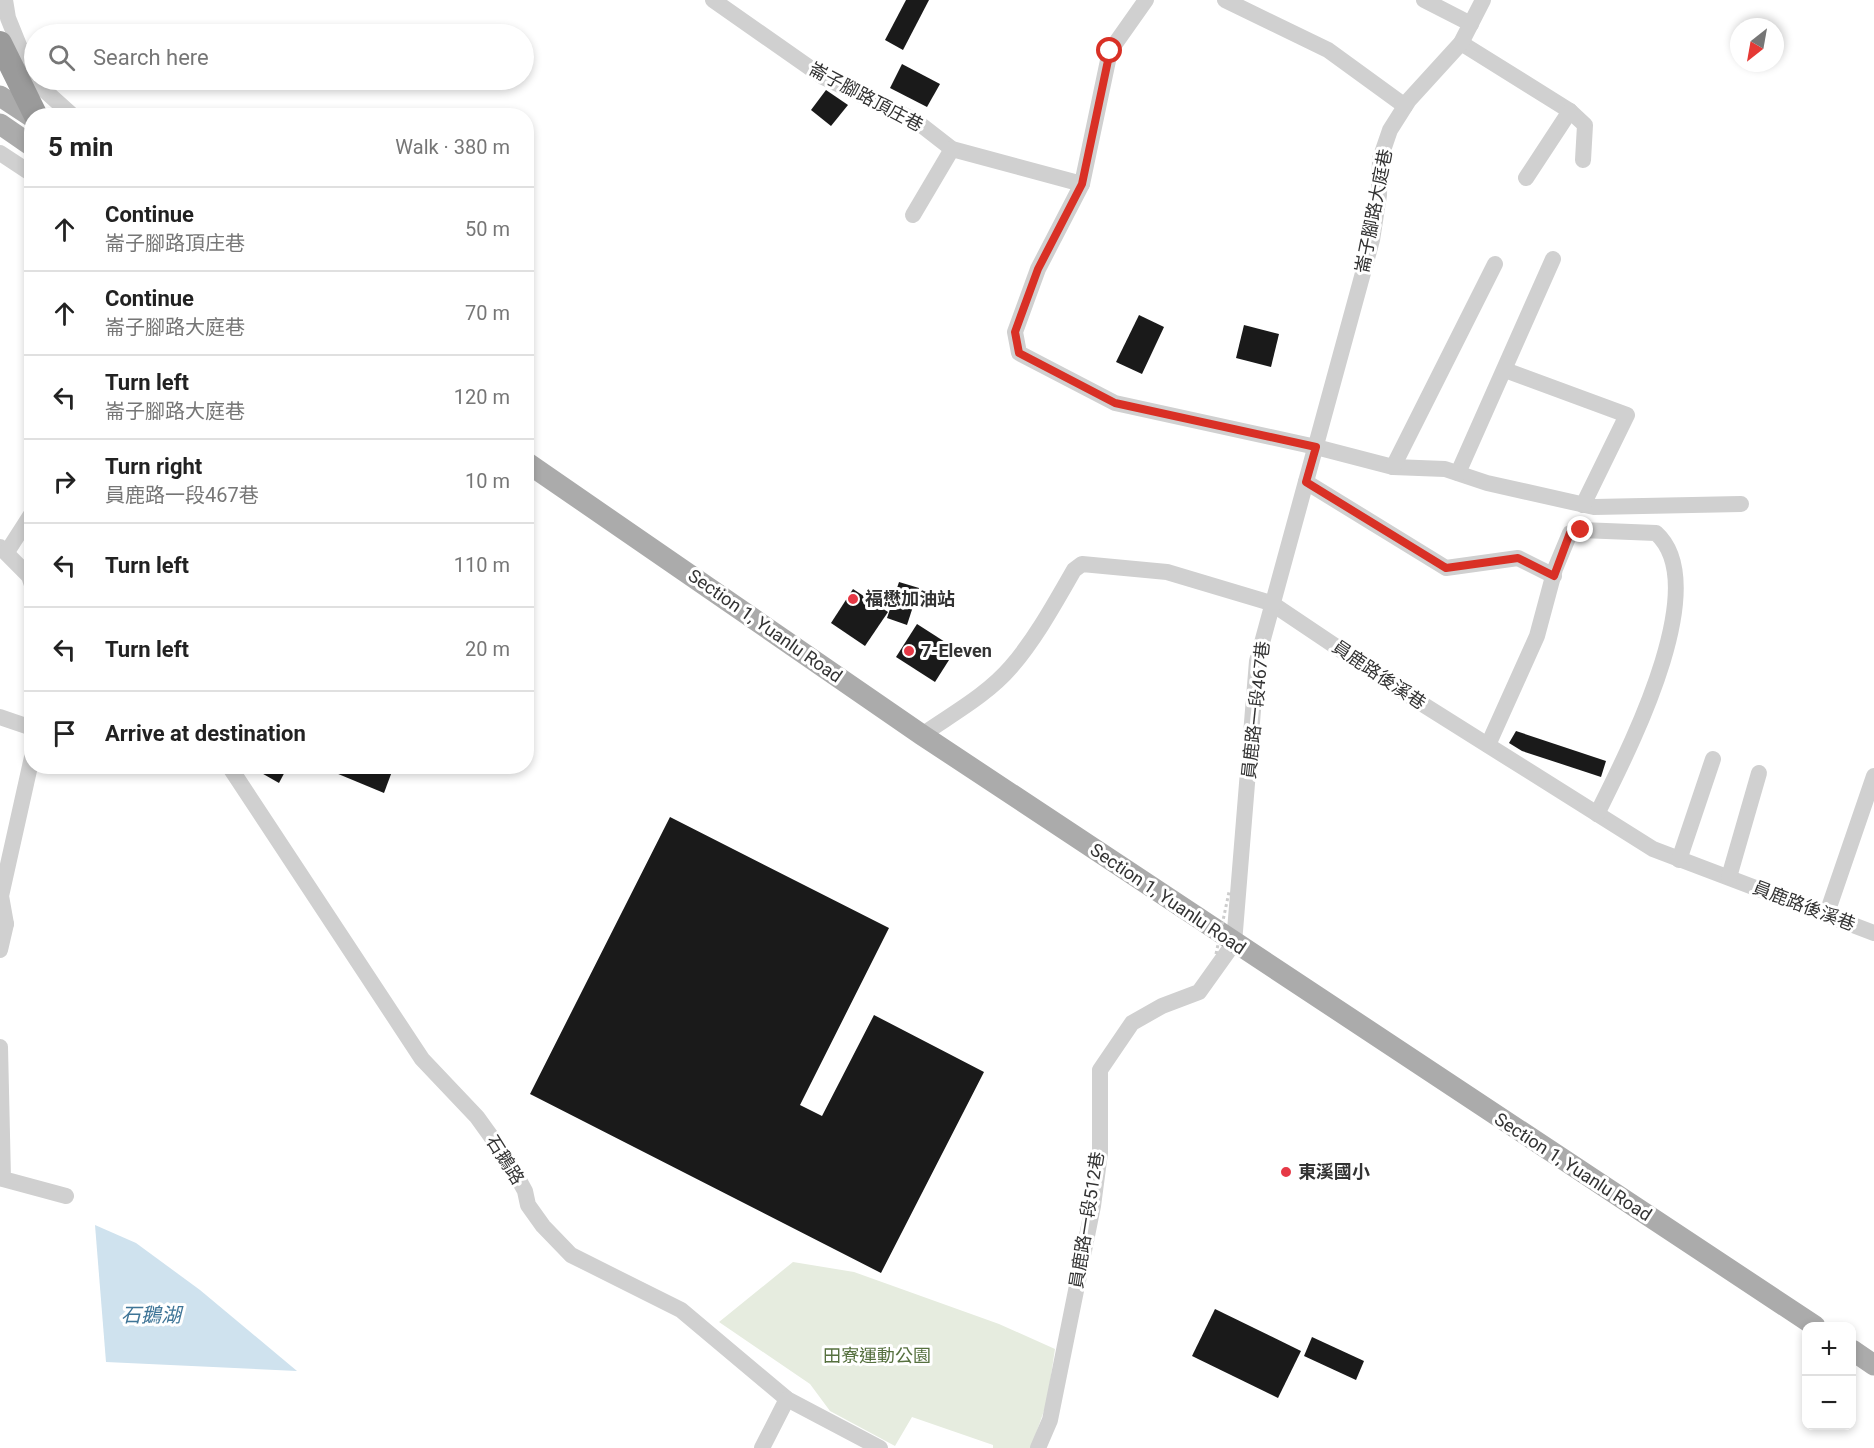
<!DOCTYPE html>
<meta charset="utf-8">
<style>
:root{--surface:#fff;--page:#f2f2f2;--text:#222;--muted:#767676;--line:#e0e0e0}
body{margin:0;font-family:Roboto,"Noto Sans TC",sans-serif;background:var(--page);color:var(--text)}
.controls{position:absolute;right:18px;bottom:18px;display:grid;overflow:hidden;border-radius:12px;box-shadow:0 3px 9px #0003}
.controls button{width:54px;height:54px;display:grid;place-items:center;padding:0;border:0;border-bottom:2px solid var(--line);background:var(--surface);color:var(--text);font:30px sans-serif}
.compass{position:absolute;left:1730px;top:18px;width:54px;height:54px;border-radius:50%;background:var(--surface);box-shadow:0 3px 9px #0003;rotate:211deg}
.stop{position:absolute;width:18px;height:18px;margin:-14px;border:4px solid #d93025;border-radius:50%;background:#fff}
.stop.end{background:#d93025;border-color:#fff;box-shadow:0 2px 6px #0008}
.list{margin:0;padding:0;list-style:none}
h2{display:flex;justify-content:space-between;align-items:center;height:78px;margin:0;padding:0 24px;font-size:26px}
h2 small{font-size:20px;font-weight:400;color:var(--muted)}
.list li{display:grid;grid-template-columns:39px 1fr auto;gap:18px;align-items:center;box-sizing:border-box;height:84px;padding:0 24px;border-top:2px solid var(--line)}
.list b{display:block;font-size:22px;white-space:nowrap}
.list p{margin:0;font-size:20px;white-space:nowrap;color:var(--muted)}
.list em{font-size:20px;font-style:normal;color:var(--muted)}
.icon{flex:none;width:33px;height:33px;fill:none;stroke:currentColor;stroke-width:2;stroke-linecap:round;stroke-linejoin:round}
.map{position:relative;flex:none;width:1874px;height:1448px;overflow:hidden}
.search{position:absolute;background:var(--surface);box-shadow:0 3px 9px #0003;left:24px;top:24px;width:510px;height:66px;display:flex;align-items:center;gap:15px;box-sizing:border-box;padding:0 21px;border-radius:33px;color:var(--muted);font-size:22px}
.panel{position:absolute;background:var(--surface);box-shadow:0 3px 9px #0003;left:24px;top:108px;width:510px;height:666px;border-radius:24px}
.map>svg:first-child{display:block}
.green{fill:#e6ecdf}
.water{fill:#cfe2ee}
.building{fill:#1a1a1a}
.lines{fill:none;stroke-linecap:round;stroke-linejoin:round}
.minor{stroke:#d0d0d0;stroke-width:16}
.major{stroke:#ababab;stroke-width:21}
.highway{stroke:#9a9a9a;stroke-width:24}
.path-bridge{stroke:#cdcdcd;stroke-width:3;stroke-dasharray:3 3;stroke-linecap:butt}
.route{stroke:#d93025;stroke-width:8}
.poi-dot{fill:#e63946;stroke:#fff;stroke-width:2}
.labels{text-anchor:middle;stroke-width:6;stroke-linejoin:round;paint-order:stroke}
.street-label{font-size:18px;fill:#333;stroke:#fff}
.poi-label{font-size:18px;font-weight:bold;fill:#333;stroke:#fff;text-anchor:start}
.park-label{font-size:18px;fill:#56703f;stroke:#fff}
.water-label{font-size:20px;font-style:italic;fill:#3f7597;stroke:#fff}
</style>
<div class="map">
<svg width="1874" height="1448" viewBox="0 0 1874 1448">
<rect width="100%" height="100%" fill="#fff"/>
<path class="green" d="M793,1262L854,1272L999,1324L1055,1349L1047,1402L1031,1448H993V1445L912,1417L895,1446L830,1411L810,1384L719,1322Z"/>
<path class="water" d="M95,1225L136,1243L200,1290L297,1371L106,1362Z"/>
<g class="building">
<path d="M906,0H929L903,50L885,40Z"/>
<path d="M902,64L940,84L927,107L890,88Z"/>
<path d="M826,90L848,105L831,126L811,110Z"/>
<path d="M1139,315L1164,327L1142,374L1116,362Z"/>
<path d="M1244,325L1279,334L1271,367L1236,358Z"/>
<path d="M899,582L919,588L907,625L887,618Z"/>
<path d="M853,589L888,612L865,646L831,623Z"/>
<path d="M917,624L956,649L935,682L896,657Z"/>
<path d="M1516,731L1606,761L1601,777L1522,751L1509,743Z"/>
<path d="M249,766H288L279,783Z"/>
<path d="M319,766H394L384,793Z"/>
<path d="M670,817L889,928L800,1105L822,1116L874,1015L984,1072L881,1273L530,1094Z"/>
<path d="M1215,1309L1301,1351L1278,1398L1192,1356Z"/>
<path d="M1312,1337L1364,1361L1356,1380L1304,1356Z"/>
</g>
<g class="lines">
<g class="minor">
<path d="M5,0L8,18L33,80L73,116"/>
<path d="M713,0L823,77L916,121L952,149L1082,184L1110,51L1146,0"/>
<path d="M1225,0L1328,50L1405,106"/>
<path d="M1424,0L1471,24"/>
<path d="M1461,43L1570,111L1585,125L1583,160"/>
<path d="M0,153L32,174"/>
<path d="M1526,178L1570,111"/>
<path d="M1082,184L1038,269L1015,332L1019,353L1115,403L1316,447L1393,467L1445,469L1487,483L1594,507L1741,504"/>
<path d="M913,215L952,149"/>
<path d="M1505,370L1627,415L1583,505"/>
<path d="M1393,467L1495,264"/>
<path d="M1458,473L1553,259"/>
<path d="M1306,482L1446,568L1518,558L1554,576"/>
<path d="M0,547L29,576L32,585"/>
<path d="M7,552L32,513"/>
<path d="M0,717L32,728"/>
<path d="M922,735C952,714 987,695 1011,667C1036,638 1055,603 1074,570L1082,564L1167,572L1271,603L1408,695L1653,849L1874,933"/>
<path d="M1488,745L1537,636L1555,569L1570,533L1581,530L1656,533C1715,586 1626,755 1597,814"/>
<path d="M229,766L422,1059L477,1117L508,1160L525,1191L528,1205L543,1226L571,1255L681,1310L787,1399L880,1448"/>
<path d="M1679,860L1713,759"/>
<path d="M1729,877L1759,773"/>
<path d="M1826,916L1874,776"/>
<path d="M0,923L6,924L1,896L32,757"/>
<path d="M0,950L6,924"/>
<path d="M0,1047L3,1179L66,1196"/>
<path d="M762,1448L787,1399"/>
<path d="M1038,1448L1050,1420L1093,1206L1100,1153V1070L1132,1023L1162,1006L1199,992L1234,943L1257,661L1372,240L1379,195L1380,159L1390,130L1409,100L1461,43L1483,0"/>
</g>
<g class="major">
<path d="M0,96L32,117"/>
<path d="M0,124L32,146"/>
<path d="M526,462L922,735L1815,1326"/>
<path d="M1852,1350L1874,1365"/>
</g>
<path class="highway" d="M0,43L36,116"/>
<path class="path-bridge" d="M1216,954L1229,892"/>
</g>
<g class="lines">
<path class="route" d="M1110,51L1082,184L1038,269L1015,332L1019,353L1115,403L1316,447L1306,482L1446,568L1518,558L1554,576L1570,533L1581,530"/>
</g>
<g class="poi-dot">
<circle cx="853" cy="599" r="6"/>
<circle cx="909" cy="651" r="6"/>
<circle cx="1286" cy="1172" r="6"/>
</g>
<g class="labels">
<g class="street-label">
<text transform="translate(866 97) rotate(28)" y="6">崙子腳路頂庄巷</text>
<text transform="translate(1374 211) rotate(-79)" y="6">崙子腳路大庭巷</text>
<text transform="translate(765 626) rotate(35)" y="6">Section 1, Yuanlu Road</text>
<text transform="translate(1379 675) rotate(34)" y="6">員鹿路後溪巷</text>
<text transform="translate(1256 710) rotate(-84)" y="6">員鹿路一段467巷</text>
<text transform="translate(1168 899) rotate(34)" y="6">Section 1, Yuanlu Road</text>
<text transform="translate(1804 906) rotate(21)" y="6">員鹿路後溪巷</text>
<text transform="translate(505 1160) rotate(58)" y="6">石鵝路</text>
<text transform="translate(1573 1167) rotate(33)" y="6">Section 1, Yuanlu Road</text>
<text transform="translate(1087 1220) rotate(-81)" y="6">員鹿路一段512巷</text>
</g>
<g class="poi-label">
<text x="865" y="605">福懋加油站</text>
<text x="921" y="657">7-Eleven</text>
<text x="1298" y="1178">東溪國小</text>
</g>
<g class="park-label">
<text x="877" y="1362">田寮運動公園</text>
</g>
<g class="water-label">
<text x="151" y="1322">石鵝湖</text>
</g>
</g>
</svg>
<div class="controls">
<button>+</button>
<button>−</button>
</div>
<svg class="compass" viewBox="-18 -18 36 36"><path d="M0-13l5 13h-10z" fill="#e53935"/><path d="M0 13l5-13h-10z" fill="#767676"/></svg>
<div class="stop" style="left:1110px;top:51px"></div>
<div class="stop end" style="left:1581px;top:530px"></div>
<div class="search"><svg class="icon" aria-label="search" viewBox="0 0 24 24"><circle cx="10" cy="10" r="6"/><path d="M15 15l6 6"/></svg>Search here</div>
<section class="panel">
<h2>5 min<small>Walk · 380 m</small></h2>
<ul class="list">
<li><svg class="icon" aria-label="ahead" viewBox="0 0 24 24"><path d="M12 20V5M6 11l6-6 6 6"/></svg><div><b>Continue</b><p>崙子腳路頂庄巷</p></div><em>50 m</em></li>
<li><svg class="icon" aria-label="ahead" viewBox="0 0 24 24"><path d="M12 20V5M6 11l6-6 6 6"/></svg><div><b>Continue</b><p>崙子腳路大庭巷</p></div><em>70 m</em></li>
<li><svg class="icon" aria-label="left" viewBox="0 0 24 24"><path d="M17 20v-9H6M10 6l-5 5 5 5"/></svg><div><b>Turn left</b><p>崙子腳路大庭巷</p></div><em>120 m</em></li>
<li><svg class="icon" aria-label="right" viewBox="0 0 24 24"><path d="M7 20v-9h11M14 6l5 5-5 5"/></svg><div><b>Turn right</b><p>員鹿路一段467巷</p></div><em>10 m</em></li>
<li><svg class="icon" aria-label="left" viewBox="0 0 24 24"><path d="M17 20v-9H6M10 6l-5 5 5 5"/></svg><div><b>Turn left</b></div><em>110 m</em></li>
<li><svg class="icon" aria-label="left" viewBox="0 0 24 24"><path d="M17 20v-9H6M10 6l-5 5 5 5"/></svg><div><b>Turn left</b></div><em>20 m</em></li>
<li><svg class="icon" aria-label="arrive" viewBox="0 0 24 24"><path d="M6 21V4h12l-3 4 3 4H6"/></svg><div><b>Arrive at destination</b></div></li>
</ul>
</section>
</div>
